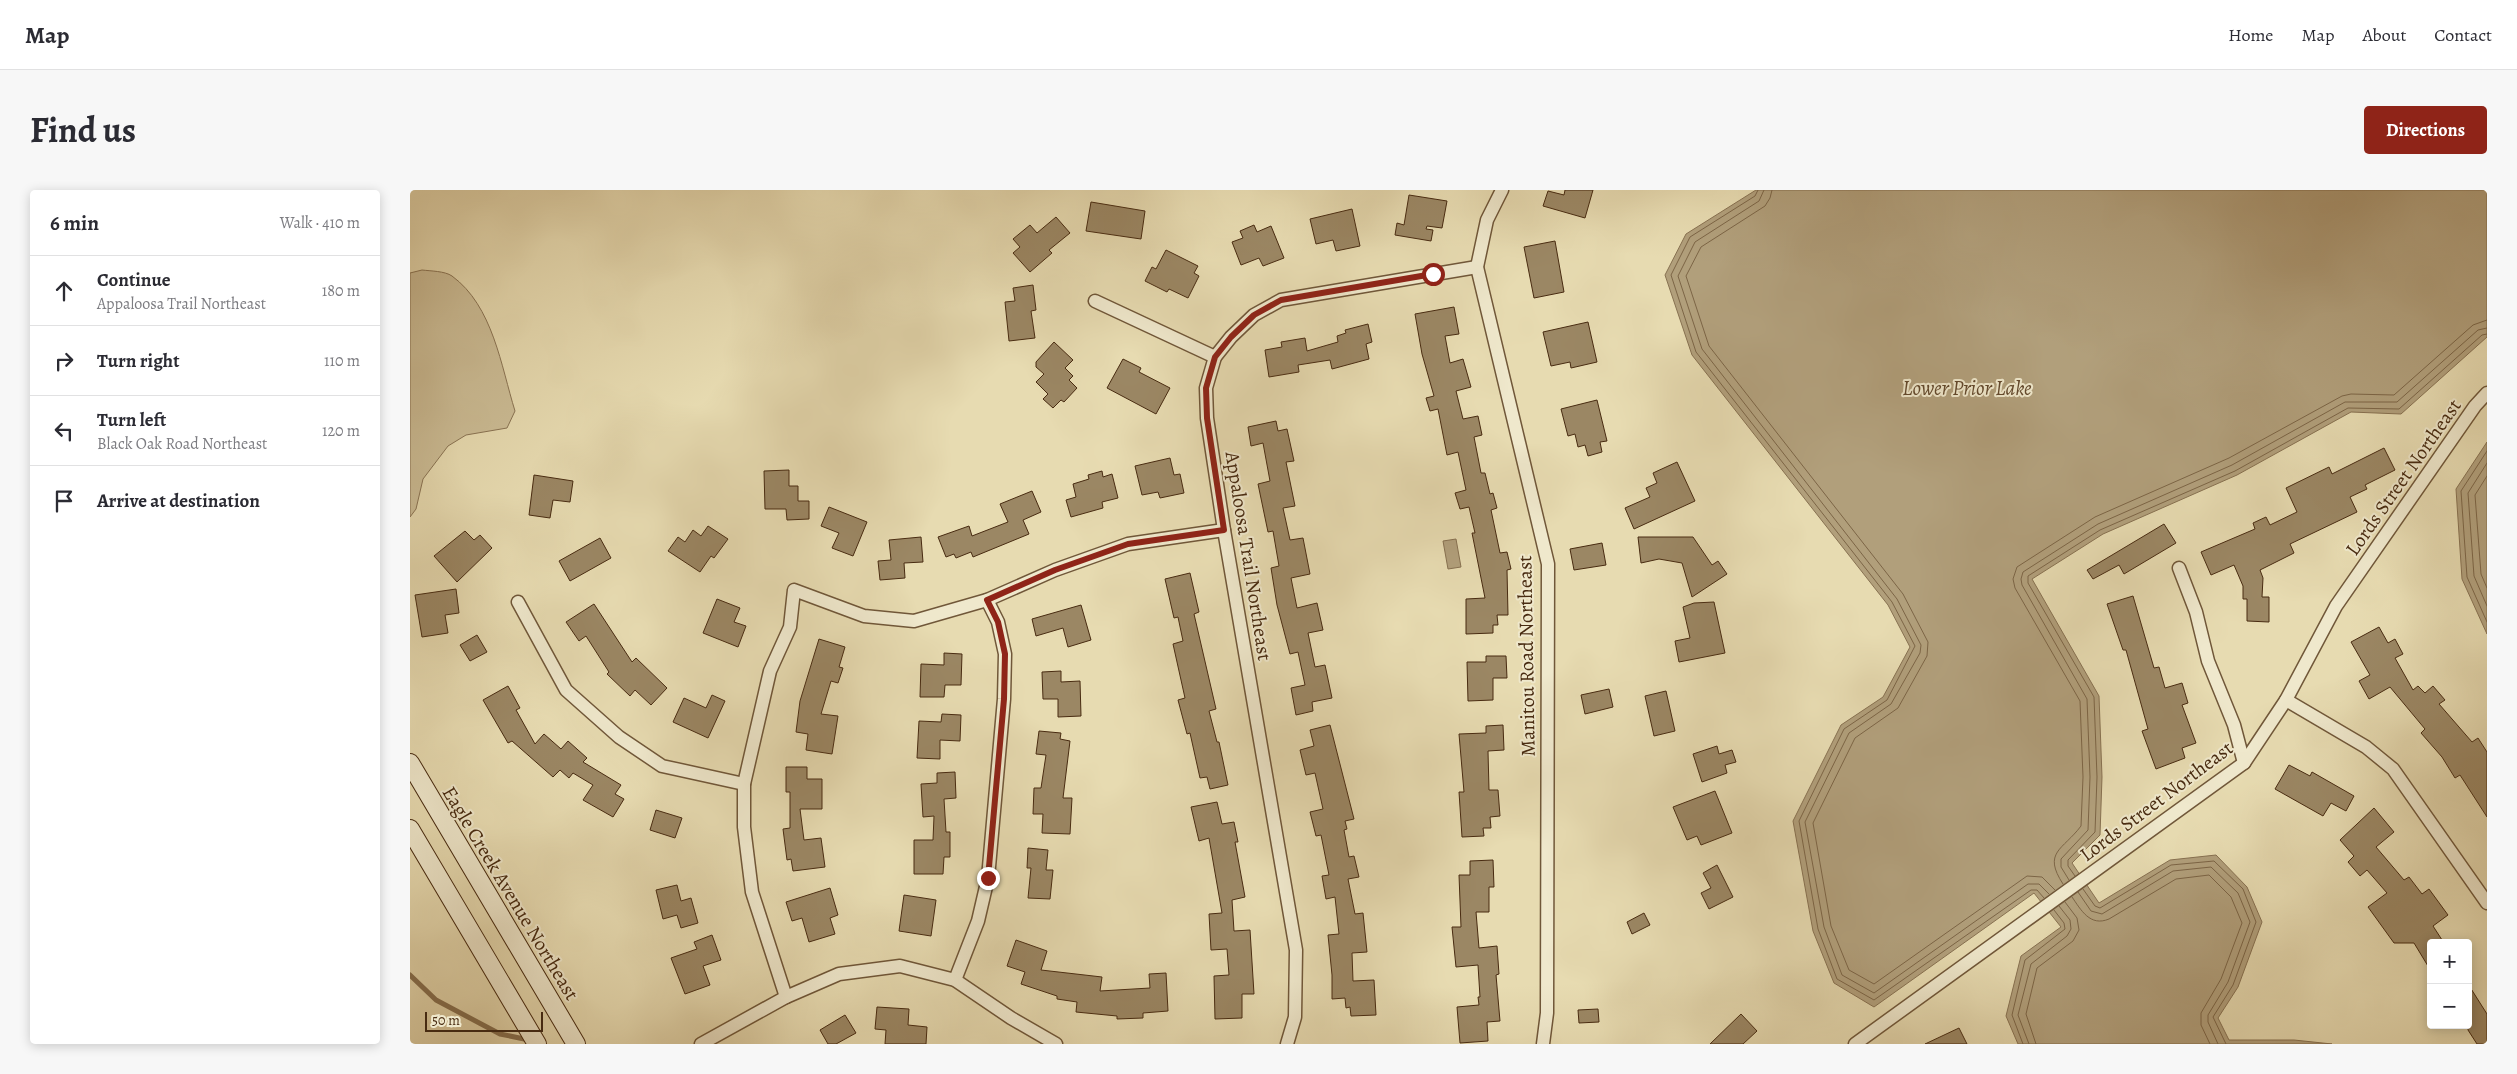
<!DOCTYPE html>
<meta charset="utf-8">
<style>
:root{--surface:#fff;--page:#f7f7f7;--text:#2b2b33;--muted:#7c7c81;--line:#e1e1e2;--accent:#8f2418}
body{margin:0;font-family:Alegreya,serif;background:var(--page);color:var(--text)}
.controls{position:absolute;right:15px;bottom:15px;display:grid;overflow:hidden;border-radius:5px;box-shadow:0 2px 12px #0003}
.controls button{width:45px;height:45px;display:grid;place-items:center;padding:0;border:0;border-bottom:1px solid var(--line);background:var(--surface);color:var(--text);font:25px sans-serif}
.scale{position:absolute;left:15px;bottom:12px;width:118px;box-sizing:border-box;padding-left:5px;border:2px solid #482b11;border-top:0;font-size:14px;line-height:18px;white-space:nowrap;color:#482b11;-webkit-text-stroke:4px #efe8cc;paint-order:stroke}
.stop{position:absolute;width:15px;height:15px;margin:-11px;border:4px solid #8f2418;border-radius:50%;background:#fff}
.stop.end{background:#8f2418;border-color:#fff;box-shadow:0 1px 5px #0008}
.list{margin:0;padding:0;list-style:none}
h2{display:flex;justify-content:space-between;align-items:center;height:65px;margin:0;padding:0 20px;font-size:21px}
h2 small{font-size:16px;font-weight:400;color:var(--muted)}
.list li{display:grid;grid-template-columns:32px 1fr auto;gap:15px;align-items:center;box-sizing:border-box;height:70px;padding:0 20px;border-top:1px solid var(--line)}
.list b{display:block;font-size:19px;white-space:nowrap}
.list p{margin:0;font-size:16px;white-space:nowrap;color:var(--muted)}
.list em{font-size:16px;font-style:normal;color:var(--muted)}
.icon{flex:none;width:28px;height:28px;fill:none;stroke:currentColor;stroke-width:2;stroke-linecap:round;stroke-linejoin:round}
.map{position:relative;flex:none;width:2077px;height:854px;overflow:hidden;border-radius:5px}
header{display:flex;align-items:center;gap:30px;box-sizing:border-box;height:70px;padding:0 25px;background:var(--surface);border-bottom:1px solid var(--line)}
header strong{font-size:24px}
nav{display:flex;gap:28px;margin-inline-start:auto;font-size:18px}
.intro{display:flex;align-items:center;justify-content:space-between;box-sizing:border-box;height:120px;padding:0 30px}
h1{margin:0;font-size:35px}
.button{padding:12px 22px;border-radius:5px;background:var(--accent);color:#fff;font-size:18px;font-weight:700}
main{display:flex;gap:30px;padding:0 30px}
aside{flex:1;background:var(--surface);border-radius:5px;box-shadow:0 2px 12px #0003}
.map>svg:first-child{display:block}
.green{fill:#ccbd96;stroke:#8a7454}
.water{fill:#b19f7b;stroke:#877151}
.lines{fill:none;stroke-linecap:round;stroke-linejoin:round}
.shore{stroke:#7c6546;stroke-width:1}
.stream{stroke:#877151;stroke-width:5}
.building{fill:#9b8764;stroke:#482b11}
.street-casing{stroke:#705739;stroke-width:15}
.secondary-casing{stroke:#482b11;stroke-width:20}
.street{stroke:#efe8cc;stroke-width:12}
.secondary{stroke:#efe8cc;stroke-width:18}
.route{stroke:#8f2418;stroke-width:6}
.labels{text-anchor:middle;stroke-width:4;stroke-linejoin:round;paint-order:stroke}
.street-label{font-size:20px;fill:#482b11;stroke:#efe8cc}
.water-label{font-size:21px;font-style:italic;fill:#62482c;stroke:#efe8cc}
</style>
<header>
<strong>Map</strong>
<nav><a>Home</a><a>Map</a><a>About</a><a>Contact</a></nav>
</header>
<div class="intro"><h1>Find us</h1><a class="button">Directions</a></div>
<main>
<aside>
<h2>6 min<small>Walk · 410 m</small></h2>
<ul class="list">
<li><svg class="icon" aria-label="ahead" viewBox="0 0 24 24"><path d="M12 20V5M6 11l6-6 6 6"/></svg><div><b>Continue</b><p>Appaloosa Trail Northeast</p></div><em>180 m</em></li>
<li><svg class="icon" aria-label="right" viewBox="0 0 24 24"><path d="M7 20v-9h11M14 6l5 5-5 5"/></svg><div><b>Turn right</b></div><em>110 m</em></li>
<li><svg class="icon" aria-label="left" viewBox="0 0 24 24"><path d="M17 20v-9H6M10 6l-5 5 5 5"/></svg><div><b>Turn left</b><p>Black Oak Road Northeast</p></div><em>120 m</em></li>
<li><svg class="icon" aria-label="arrive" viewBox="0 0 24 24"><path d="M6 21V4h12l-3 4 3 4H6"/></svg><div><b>Arrive at destination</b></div></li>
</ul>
</aside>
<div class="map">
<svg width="2077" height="854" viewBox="0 0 2077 854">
<rect width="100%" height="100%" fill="#e7dbb1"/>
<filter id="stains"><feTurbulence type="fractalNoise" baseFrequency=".004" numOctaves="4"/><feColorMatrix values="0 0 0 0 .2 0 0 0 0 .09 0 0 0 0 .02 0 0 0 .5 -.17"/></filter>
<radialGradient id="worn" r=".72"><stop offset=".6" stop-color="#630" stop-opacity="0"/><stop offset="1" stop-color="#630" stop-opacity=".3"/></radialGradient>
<path class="green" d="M12,80C20,81 35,81 42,86C83,116 91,176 105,221L97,238L56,245L38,256L13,289L6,319L0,327V83Z"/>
<g class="water">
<path d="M1346,0H2077V147L1991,224L1941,222L1827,285L1693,344L1622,389L1689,506L1692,587L1690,645L1662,673L1689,713L1760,670L1806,665L1837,697L1852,732L1828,797L1808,828L1819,850H1884L1922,854H1608L1596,826L1611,766L1651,737L1624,703L1464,817L1424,793L1403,741L1383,631L1431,535L1473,507L1500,457L1478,415L1282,165L1255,85L1276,44Z"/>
<path d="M2077,252V444L2052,389L2046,299Z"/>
<path d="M1046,349L1051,377L1038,379L1033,351Z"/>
</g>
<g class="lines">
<g class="shore">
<path d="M1348,0L1345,6L1280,47L1261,85L1286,162L1482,412L1505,456L1477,510L1434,539L1389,631L1408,739L1427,789L1464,810L1621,700H1627L1634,708"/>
<path d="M1354,0L1349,11L1285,52L1268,86L1292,159L1487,409L1511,455L1510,463L1481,514L1439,543L1395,632L1414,737L1432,785L1464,803L1618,694H1629L1639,704"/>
<path d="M1362,0L1360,8L1355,16L1291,57L1276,86L1299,156L1493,404L1518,452L1517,466L1488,518L1445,548L1403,633L1421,736L1439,780L1464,794L1617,686L1632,687L1645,700"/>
<path d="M2077,261L2051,301L2057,387L2077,432"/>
<path d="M2077,273L2058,303L2064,386L2077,416"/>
<path d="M2077,286L2065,305L2071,384L2077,398"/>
<path d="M1665,686L1658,676V670L1685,642L1687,587L1684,507L1618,393V386L1690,340L1825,281L1938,218L1989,219L2072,145L2077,144"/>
<path d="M1659,690L1651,677V669L1678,640L1680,587L1677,509L1612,395L1611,389L1613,382L1688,334L1822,275L1935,212H1987L2068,140L2077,138"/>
<path d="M1653,694C1632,662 1653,660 1671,636L1673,587L1670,511L1605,398L1603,389L1607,377L1685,327L1819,268L1932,206L1941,204L1984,205L2063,135L2077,130"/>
<path d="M1673,699L1685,716L1690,718L1761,675L1804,671L1833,699L1846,732L1823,795L1803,827L1816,854"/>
<path d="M1668,702L1681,721L1692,724L1763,681L1801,677L1828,703L1840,732L1818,792L1798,825V832L1808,854"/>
<path d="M1662,707C1671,720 1680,737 1699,729L1766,689L1799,685L1821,707L1832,733L1811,789L1791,823V835L1800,854"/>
<path d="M1613,854L1602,825L1615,770L1655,739L1654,733L1644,720"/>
<path d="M1619,854L1608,825L1621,774L1657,746L1661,739L1660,730L1649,716"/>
<path d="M1626,854L1616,824L1627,778L1663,751L1669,740L1667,728L1655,712"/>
</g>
<path class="stream" d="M0,785L26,810L90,844L119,850"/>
</g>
<g class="building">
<path d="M1155,0H1183L1175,28L1133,16L1138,1L1154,5Z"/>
<path d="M999,5L1037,11L1032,38L1017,36L1016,39L1023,40L1021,51L985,45L987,33L994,35Z"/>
<path d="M681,12L735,21L731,49L676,41Z"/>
<path d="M942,19L950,56L926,61L923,50L906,54L900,29Z"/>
<path d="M646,27L660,43L639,60L642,63L620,82L603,63L610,57L603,49L620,35L627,43Z"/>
<path d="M844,35L847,42L861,36L874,68L853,76L849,68L831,75L822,52L833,48L830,41Z"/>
<path d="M1145,51L1154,102L1124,108L1114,57Z"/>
<path d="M756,60L788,76L784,83L789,86L778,108L759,99L757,102L735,91L742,77L746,79Z"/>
<path d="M623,95L626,120L621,121L625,148L599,151L595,112L605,111L603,98Z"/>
<path d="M1044,117L1049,144L1035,146L1040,173L1053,169L1061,197L1046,201L1053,229L1068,226L1072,245L1064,247L1071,283H1075L1080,304L1083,303L1087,318L1081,320L1090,363L1097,362L1101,379L1097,380L1098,425H1087L1088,435H1083V443L1056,444V409L1075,408L1062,343H1065L1059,317L1050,319L1045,303L1056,300L1048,262L1037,265L1028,219L1020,221L1016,208L1024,206L1012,164L1005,124Z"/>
<path d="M1178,132L1187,172L1161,178L1160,172L1141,176L1133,142Z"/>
<path d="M958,134L962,152L956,154L959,169L922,179L920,170L888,175L889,182L859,187L855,160L872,157L871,152L895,148L897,161L928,152L927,146L936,143L935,140Z"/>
<path d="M644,152L663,170L655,178L663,186L659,190L667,198L654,212L651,210L643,218L633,209L638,204L626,192L634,184L626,177V172Z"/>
<path d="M713,169L731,178L729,182L760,198L746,224L697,198Z"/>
<path d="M1187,210L1197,251L1190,252L1192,262L1178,266L1175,255L1168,257L1165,244L1158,246L1151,219Z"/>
<path d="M866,231L868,241L877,239L884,271L876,272L885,316L873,318L880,350L893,348L900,384L881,388L887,418L907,413L913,440L898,443L905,477L915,475L922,508L902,512L903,521L886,525L881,498L895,495L888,462L880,464L867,415L861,378L869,376L863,341L858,342L848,294L860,291L853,253L841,256L838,237Z"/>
<path d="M1974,258L1985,280L1955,295L1957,299L1940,307L1947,322L1880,354L1884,363L1850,380L1853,388L1852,407H1859V432L1837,431V409H1833V396L1824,375L1801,385L1791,362L1845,339L1843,333L1856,327L1860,335L1887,322L1876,298L1919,277L1922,284Z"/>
<path d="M760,268L764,285L770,284L774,303L750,308L748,302L732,305L725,276Z"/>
<path d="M1267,272L1285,311L1224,339L1215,318L1240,307L1236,298L1247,293L1243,283Z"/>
<path d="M379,280V296H388V311H399V329L377,330L376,319H355L354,281Z"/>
<path d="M692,281L693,287L702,284L708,308L692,312L693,318L661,327L656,310L666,307L663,294L679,289L678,285Z"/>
<path d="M124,285L163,291L160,312L143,310L140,328L119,325Z"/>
<path d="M622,301L631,322L613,330L619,344L563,367L561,362L546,368L544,364L536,367L528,347L559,336L562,346L598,332L590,314Z"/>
<path d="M419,317L457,332L443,366L422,358L429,343L411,336Z"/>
<path d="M1754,334L1766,353L1714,384L1709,375L1683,389L1677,380Z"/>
<path d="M298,336L318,349L304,368L301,366L290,382L258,361L268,347L275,352L283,340L291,346Z"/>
<path d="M55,341L64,350L70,345L82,358L47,392L24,366Z"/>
<path d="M511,347L513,372L494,373L495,388L470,390L468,371L481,370L479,350Z"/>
<path d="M1228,347H1283L1302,375L1308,371L1317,384L1282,407L1272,373L1249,369L1231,373Z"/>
<path d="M190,348L201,368L160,391L149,371Z"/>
<path d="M1192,353L1196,375L1164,380L1160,359Z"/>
<path d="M780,383L789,422L784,424L806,519L799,521L807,552H809L818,595L800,599L797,587L790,588L780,543L777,544L768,510L775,508L763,454L773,451L768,427L764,428L755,389Z"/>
<path d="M46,399L49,423L35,425L38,443L12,447L5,405Z"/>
<path d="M1723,406L1744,478L1749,477L1755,498L1772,493L1778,513L1772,515L1786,553L1772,558L1775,568L1746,579L1732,541L1738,539L1716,460H1713L1697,414Z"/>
<path d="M307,409L330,418L324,432L336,436L328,457L293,443Z"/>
<path d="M1304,412L1315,463L1269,472L1265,451L1280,448L1273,417L1284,413Z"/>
<path d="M184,414L222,472L226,468L257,498L241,515L225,500L220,506L197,484L199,482L176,446L169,451L156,432Z"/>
<path d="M671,415L681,450L658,457L653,438L626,446L622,429Z"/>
<path d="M1969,437L1978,453L1985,449L1993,464L1985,468L2003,500L2008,496L2015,503L2023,496L2035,510L2029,514L2062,552L2068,548L2077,562V627L2050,585L2045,588L2032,567L2011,543L2015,539L1980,497L1959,509L1949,491L1960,485L1941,452Z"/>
<path d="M67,445L77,462L60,471L50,455Z"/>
<path d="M409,449L435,457L429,477L433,478L428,493L421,491L411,524L428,526L422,564L396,560L398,544L386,542L390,511Z"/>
<path d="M534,463L552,464L551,495H535L534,507H510L511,474L534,475Z"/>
<path d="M1076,466H1096L1097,488H1083V510L1058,511L1057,472H1076Z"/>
<path d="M651,481V492L670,491L671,526L648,527V509H633L632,482Z"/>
<path d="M98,496L110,518L106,520L125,554L134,544L151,559L158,551L177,568L173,572L211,595L205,604L214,609L203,627L173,610L183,595L163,583L159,588L150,580L143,587L102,551L98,553L73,510Z"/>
<path d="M1199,499L1203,517L1175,524L1171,505Z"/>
<path d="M1256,501L1265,541L1244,546L1235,506Z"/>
<path d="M302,505L315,511L298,548L263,532L274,508L296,518Z"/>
<path d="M532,524L551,525L550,551L530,550V569L507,568L509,531L531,532Z"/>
<path d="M920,535L944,629L935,631L937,639L934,640L939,667L944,666L949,687L938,689L945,724L953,723L957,762L942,763L943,791L964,790L966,825L941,826L940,817L936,818L935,808L922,809V785L918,745L929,744L925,707L916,709L912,686L919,685L911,645L906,646L900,622L913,619L905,583L896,585L890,560L904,556L900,540Z"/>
<path d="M1093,535L1094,560L1078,561L1079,600H1088L1090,626L1080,627L1081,638H1073L1074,646L1052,647L1049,602H1054L1049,544L1076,543V536Z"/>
<path d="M629,541L651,543L650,549L660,551L653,608H662L660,644L632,643L633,624H623L624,598H631L636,565L626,564Z"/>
<path d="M1307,556L1309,564L1322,560L1326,572L1315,575L1317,583L1292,592L1283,564Z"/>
<path d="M1879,575L1900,586L1902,582L1944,606L1936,621L1921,613L1913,626L1865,599Z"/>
<path d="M376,577H397V589H412V619H390L394,650L411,648L415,677L383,681L381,669L377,670L373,639L380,638V602H376Z"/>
<path d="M545,582L546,608L534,609L536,642H540V667H534L533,684H504V650H523L524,626L513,627L511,594L527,593V583Z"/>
<path d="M1305,601L1322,643L1291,655L1287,646L1277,650L1263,617Z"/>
<path d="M807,612L812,634L824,632L828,652H825L835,707L822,710L824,741L840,740L844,804H832V828L805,829L804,786L819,785L817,759L801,760L799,724L812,723L799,648L789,651L781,617Z"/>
<path d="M1964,618L1984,642L1966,657L1994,690L1999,687L2012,704L2019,699L2038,725L2023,736L2034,753H2021V781L2004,753H1984L1958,717L1977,703L1957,680L1950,686L1938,672L1944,666L1930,650Z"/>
<path d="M246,620L272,628L265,648L240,640Z"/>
<path d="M618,658L638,660L636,680H643L640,709L618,708L621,678H617Z"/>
<path d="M1083,670L1084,697H1079V722H1066L1069,758L1087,756L1089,784L1086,785L1090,831L1077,832L1078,851L1050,853L1047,817L1069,815L1068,807H1070L1068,775L1046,777L1042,737H1051L1049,685H1060V671Z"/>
<path d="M1307,675L1323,707L1299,719L1291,703L1301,698L1293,683Z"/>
<path d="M267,695L271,711L281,708L288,733L271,738L267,725L253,729L246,700Z"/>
<path d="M420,698L428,725L420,728L425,744L399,752L392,728L382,731L376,712Z"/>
<path d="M494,705L526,710L521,746L489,741Z"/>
<path d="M1234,723L1240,735L1222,744L1217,732Z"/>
<path d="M302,745L311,770L293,776L300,795L275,804L261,768L287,759L284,752Z"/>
<path d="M606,750L637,761L631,780L692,787L690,801L740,798L739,784L756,783L758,821L733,823V828L707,829V826L666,822L667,812L647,809V806L611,794L615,782L597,776Z"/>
<path d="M2058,794L2077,824V854H2067L2058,840Z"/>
<path d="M467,817L499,819L498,835L517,837L516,854H475L476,840L465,839Z"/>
<path d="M1188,819L1189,832L1169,833L1168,820Z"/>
<path d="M1331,824L1347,841L1333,854H1300Z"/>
<path d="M435,825L446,843L426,854H418L410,840Z"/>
<path d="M1549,838L1557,854H1515Z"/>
</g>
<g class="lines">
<g class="street-casing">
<g id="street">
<path d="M1092,0L1077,30L1067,77L1138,374L1137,823L1133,854"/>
<path d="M685,111L805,167"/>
<path d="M1769,378L1786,422L1798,471L1824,535L1834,573"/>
<path d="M108,412L156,500L209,547L252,576L334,594"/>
<path d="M1876,510L1956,557L1983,579L2077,713"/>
<path d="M545,790L568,731L578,688L594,509L595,464L588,432L577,410"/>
<path d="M376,807L342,702L334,637V594L360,481L380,437L384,400L454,426L504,431L577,410L645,380L718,354L814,340"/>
<path d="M291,854L376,807L429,784L490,776L545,790L601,828L646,854"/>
<path d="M877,854L885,827L886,760L814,340L797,228L796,198L805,167L821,147L844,125L871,110L1067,77"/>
<path d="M1445,854L1834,573L1876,510L1926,416L2065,216L2077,203"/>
</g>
</g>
<g class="secondary-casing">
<g id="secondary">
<path d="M0,573L166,854"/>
<path d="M0,639L127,854"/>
</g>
</g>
<use href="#street" class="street"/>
<use href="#secondary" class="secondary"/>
</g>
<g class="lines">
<path class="route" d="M578,688L594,509L595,464L588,432L577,410L645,380L718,354L814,340L797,228L796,198L805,167L821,147L844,125L871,110L1023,84"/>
</g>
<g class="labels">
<g class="street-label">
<text transform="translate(1993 287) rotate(-55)" y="7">Lords Street Northeast</text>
<text transform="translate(839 366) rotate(81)" y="7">Appaloosa Trail Northeast</text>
<text transform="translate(1116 466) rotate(-91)" y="7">Manitou Road Northeast</text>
<text transform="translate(1746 611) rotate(-37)" y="7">Lords Street Northeast</text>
<text transform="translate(101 703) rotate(59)" y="7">Eagle Creek Avenue Northeast</text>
</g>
<g class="water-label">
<text x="1557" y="205">Lower Prior Lake</text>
</g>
</g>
<rect width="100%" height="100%" filter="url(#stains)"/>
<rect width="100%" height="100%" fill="url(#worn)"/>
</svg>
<div class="controls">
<button>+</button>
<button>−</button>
</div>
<div class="scale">50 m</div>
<div class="stop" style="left:1023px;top:84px"></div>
<div class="stop end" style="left:578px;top:688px"></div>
</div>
</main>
